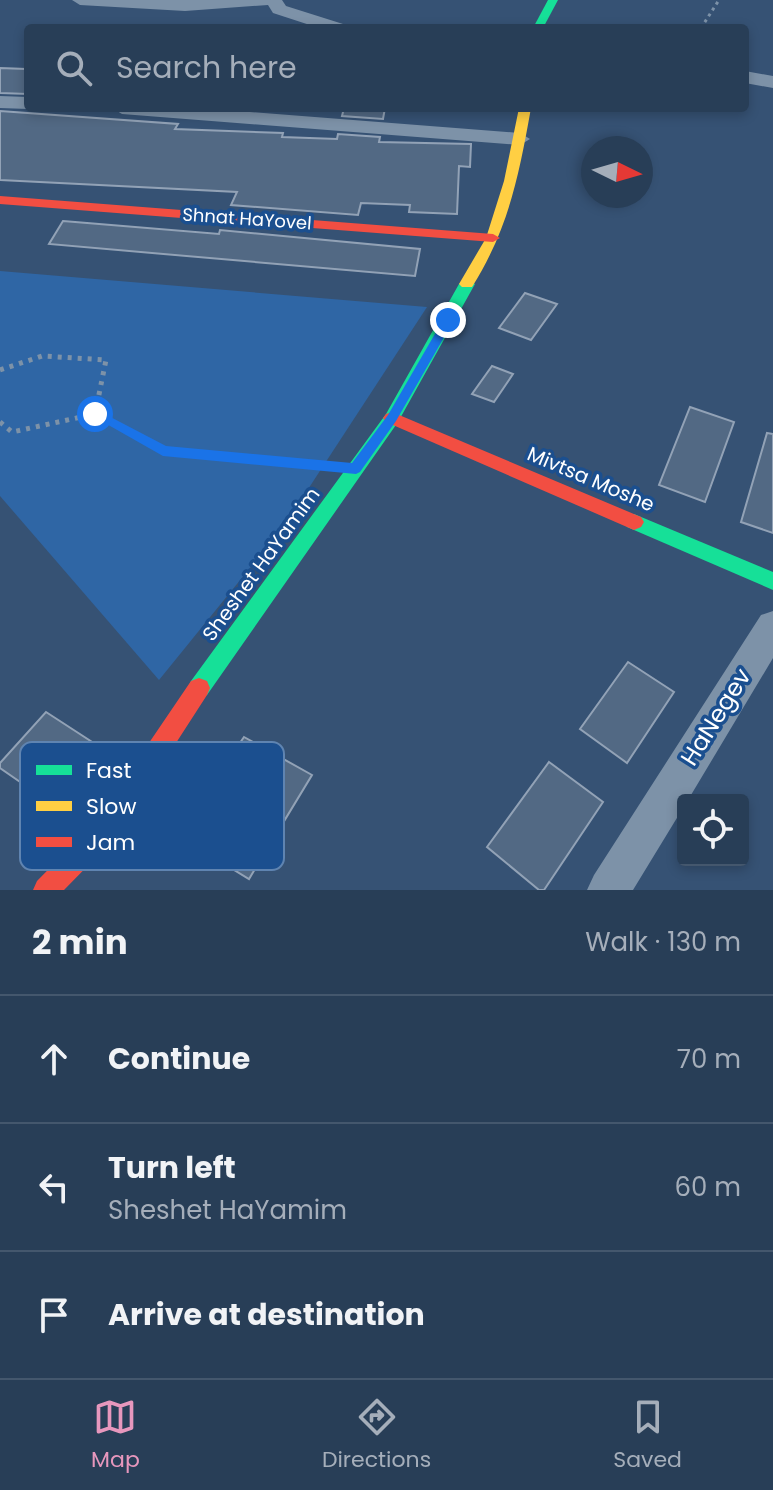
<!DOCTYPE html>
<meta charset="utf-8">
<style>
:root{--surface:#283e57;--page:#30455d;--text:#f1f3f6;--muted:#a5aeba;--line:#44576d;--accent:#e797bd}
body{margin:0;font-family:Poppins,sans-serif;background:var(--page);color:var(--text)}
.controls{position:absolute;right:24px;bottom:24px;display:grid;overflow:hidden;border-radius:8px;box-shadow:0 4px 12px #0003}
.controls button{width:72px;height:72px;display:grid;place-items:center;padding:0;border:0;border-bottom:2px solid var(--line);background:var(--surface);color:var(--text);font:40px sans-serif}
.compass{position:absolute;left:581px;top:136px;width:72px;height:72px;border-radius:50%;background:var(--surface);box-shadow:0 4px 12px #0003;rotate:95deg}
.stop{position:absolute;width:24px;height:24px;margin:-18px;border:6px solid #1a73e8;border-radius:50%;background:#fff}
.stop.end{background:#1a73e8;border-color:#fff;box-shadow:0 2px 8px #0008}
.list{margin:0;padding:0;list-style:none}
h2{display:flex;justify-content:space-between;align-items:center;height:104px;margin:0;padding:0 32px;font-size:34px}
h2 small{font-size:26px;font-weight:400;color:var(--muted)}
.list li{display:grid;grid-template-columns:52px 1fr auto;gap:24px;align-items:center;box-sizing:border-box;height:128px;padding:0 32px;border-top:2px solid var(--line)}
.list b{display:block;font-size:30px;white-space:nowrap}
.list p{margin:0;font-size:26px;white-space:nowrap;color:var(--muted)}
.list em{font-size:26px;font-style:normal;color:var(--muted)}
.icon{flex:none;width:44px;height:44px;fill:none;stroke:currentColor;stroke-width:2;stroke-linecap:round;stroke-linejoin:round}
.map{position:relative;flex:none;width:773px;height:890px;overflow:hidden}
.search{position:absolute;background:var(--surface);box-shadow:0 4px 12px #0003;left:24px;right:24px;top:24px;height:88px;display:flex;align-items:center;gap:20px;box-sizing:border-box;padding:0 28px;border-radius:8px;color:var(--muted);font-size:30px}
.sheet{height:488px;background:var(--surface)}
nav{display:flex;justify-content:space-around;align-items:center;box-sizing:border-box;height:112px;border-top:2px solid var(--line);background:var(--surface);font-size:22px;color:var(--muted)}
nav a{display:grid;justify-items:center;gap:4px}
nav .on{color:var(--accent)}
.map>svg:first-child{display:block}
.green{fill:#2f66a5}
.building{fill:#526984;stroke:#92a2b6;stroke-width:2}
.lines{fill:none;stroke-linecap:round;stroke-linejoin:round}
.path-far1{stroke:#7d92a8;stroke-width:3;stroke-dasharray:3 4;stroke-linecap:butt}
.path{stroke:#7d92a8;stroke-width:5;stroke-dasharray:4 6;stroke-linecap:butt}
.street{fill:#7d92a8;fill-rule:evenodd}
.fast{fill:#16e098;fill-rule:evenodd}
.slow{fill:#ffcf43;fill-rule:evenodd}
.jam{fill:#f24e42;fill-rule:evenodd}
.route{fill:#1a73e8}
.labels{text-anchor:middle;stroke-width:7;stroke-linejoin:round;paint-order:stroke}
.far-street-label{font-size:18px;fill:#fff;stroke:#1b4f8f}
.street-label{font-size:20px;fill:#fff;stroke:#1b4f8f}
.near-street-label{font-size:24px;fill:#fff;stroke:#1b4f8f}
.key{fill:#1b4f8f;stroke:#5f84b1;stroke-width:2}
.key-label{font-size:22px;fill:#fff}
</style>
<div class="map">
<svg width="773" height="890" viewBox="0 0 773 890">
<rect width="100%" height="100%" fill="#365274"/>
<path class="green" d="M0,271L427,307L284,526L159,680L0,496Z"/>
<g class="building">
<path d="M0,68L26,69L28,94L0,93Z"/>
<path d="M344,108H385L383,119L342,116Z"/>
<path d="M0,111L178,124L175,129L283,133L282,137L337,139L338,134L380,137L379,142L471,144L470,167L459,166L457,214L409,212L410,205L361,203L358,215L231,205L237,192L0,180Z"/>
<path d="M63,221L219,234L220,230L420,249L415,276L49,244Z"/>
<path d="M525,293L557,304L531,340L499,328Z"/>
<path d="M492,366L513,374L494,402L472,394Z"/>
<path d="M690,407L734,422L705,502L659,485Z"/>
<path d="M767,433L773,434V533L741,522Z"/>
<path d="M628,662L674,692L627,763L580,729Z"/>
<path d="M46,712L109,753L62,811L0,768V763Z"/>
<path d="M244,737L312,775L249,879L177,835Z"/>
<path d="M549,762L603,802L544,890H539L487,847Z"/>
</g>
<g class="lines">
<path class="path-far1" d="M701,28L719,0"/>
<g class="path">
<path d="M0,370L42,356L106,360L95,414"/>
<path d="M0,422L12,432L95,414L163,451L319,465"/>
</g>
<g class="street">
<path d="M72,0H282L286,6L343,24L346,28H319L273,13L268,5L185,11L80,5Z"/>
<path d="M745,71L773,76V88L745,83Z"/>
<path d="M0,96L28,97V108H32L28,109L0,108Z"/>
<path d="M112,108H200L520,133L530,139L520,145L122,114Z"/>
<path d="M773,611V658L688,800H683V808L633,890H587L594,875L761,615Z"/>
</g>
<g class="fast">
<path d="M548,0H558L543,28H533Z"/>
<path d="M467,279L475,284L398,422L207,695L199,698L191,695L188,688L191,681L386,414L459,284Z"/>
<path d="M634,514L773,572V590L627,527L624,522L627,517Z"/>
</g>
<path class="slow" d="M519,108H531C519,175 509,228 472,287H462L459,284L486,238L504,181Z"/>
<g class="jam">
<path d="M0,196L493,234L500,238L493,242L0,204Z"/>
<path d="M392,412L641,517L644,522L641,527L634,530L627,527L386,422L383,418L386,414Z"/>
<path d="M199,678L207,681L210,688L207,695L114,839L64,890H33L37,881L96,821L191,681Z"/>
</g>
</g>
<path class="route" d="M448,316L454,320L396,421L360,472L356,474L163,456L89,414L95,410L99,411L166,446L352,463L388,415L443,320Z"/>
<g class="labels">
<g class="far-street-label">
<text transform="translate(247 219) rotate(4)" y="6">Shnat HaYovel</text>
</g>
<g class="street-label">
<text transform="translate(591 479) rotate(23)" y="7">Mivtsa Moshe</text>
<text transform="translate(261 564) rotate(-54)" y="7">Sheshet HaYamim</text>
</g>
<g class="near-street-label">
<text transform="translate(716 717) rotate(-58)" y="8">HaNegev</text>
</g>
</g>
<rect x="20" y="742" width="264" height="128" rx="12" class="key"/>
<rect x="36" y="765" width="36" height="10" fill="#16e098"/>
<rect x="36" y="801" width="36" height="10" fill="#ffcf43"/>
<rect x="36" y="837" width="36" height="10" fill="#f24e42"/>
<g class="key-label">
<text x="86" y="778">Fast</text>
<text x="86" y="814">Slow</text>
<text x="86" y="850">Jam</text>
</g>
</svg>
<div class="controls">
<button><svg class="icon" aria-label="locate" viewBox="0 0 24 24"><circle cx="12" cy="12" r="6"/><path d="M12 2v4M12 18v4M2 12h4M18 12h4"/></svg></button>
</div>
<svg class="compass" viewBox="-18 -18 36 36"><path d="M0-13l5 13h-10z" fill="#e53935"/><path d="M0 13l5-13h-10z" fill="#a5aeba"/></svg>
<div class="stop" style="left:95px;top:414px"></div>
<div class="stop end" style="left:448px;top:320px"></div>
<div class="search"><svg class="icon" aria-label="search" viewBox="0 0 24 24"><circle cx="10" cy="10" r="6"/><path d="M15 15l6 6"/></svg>Search here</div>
</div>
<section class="sheet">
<h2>2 min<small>Walk · 130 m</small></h2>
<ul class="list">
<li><svg class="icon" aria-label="ahead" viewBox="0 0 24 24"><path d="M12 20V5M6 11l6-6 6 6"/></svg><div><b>Continue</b></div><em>70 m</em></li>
<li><svg class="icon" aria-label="left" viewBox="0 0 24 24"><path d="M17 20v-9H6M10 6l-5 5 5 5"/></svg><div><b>Turn left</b><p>Sheshet HaYamim</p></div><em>60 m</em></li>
<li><svg class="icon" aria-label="arrive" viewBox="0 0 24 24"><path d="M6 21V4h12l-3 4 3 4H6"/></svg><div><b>Arrive at destination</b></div></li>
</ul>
</section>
<nav>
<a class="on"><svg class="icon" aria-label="map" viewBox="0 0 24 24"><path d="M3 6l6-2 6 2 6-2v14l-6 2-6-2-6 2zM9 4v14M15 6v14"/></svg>Map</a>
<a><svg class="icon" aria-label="directions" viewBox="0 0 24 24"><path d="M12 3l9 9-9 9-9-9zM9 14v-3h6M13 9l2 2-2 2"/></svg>Directions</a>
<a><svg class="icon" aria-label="saved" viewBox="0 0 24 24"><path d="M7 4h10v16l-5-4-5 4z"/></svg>Saved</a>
</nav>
